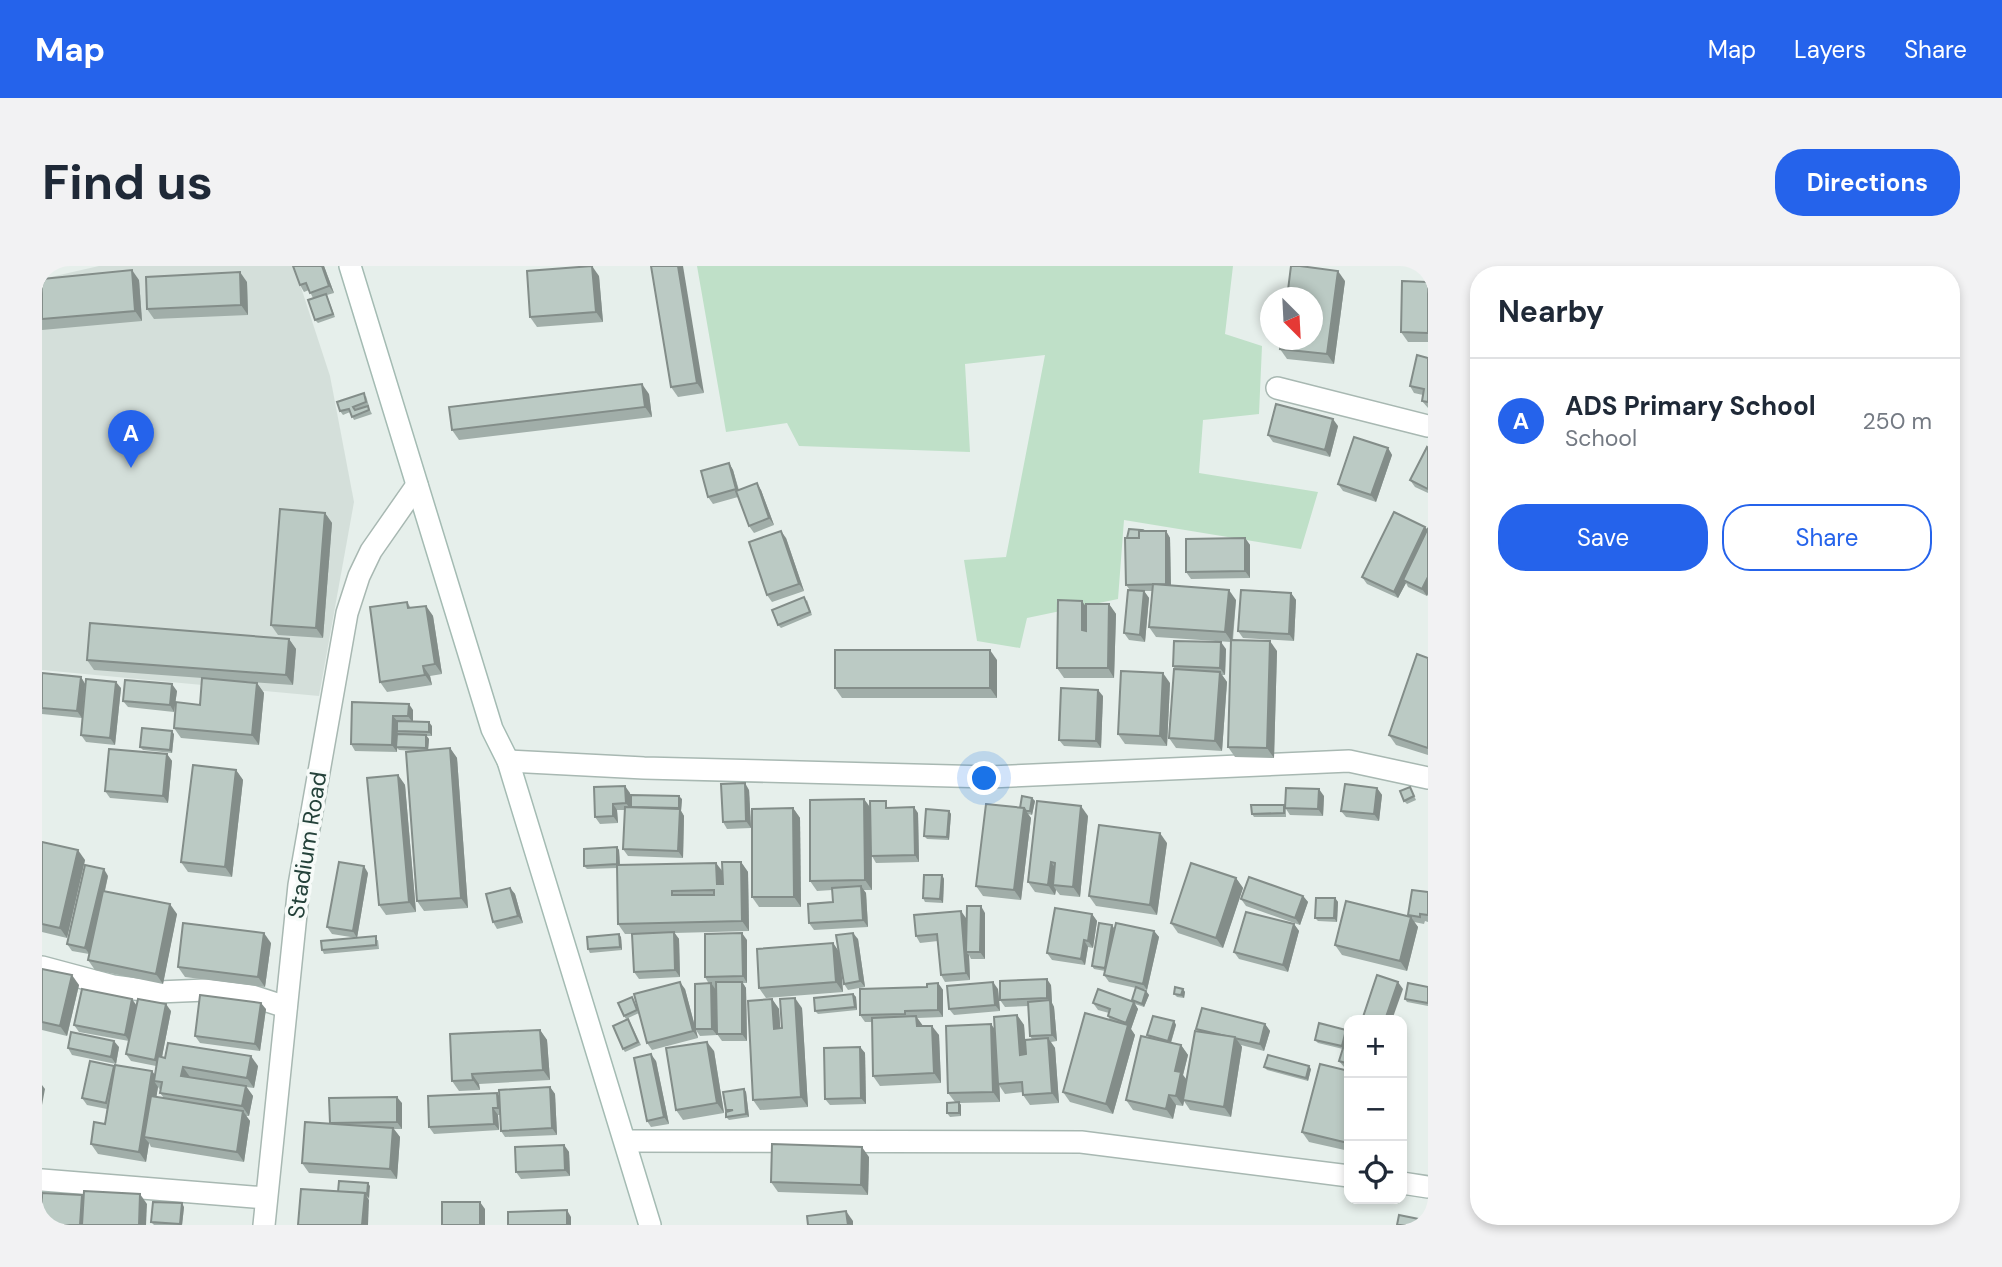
<!DOCTYPE html>
<meta charset="utf-8">
<style>
:root{--surface:#fff;--page:#f2f2f3;--text:#1f2937;--muted:#747a83;--line:#e0e1e3;--accent:#2563eb}
body{margin:0;font-family:"DM Sans",sans-serif;background:var(--page);color:var(--text)}
.controls{position:absolute;right:21px;bottom:21px;display:grid;overflow:hidden;border-radius:14px;box-shadow:0 4px 10px #0003}
.controls button{width:63px;height:63px;display:grid;place-items:center;padding:0;border:0;border-bottom:2px solid var(--line);background:var(--surface);color:var(--text);font:35px sans-serif}
.compass{position:absolute;left:1218px;top:21px;width:63px;height:63px;border-radius:50%;background:var(--surface);box-shadow:0 4px 10px #0003;rotate:156deg}
.you{position:absolute;left:943px;top:513px;width:24px;height:24px;margin:-18px;border:5px solid #fff;border-radius:50%;background:#1a73e8;box-shadow:0 0 0 10px #1a73e833}
.badge{display:grid;place-items:center;width:46px;height:46px;border-radius:50%;background:var(--accent);color:#fff;font-size:23px;font-weight:700}
.pin{position:absolute;translate:-50% -58px;filter:drop-shadow(0 2px 4px #0008)}
.pin::after{content:'';position:absolute;top:37px;width:24px;height:21px;background:inherit;clip-path:polygon(0 0,100% 0,50% 100%)}
.list{margin:0;padding:0;list-style:none}
h2{display:flex;justify-content:space-between;align-items:center;height:91px;margin:0;padding:0 28px;font-size:30px}
h2 small{font-size:23px;font-weight:400;color:var(--muted)}
.list li{display:grid;grid-template-columns:46px 1fr auto;gap:21px;align-items:center;box-sizing:border-box;height:126px;padding:0 28px;border-top:2px solid var(--line)}
.list b{display:block;font-size:26px;white-space:nowrap}
.list p{margin:0;font-size:23px;white-space:nowrap;color:var(--muted)}
.list em{font-size:23px;font-style:normal;color:var(--muted)}
.actions{display:flex;gap:14px;padding:21px 28px}
.actions a{flex:1;padding:16px 0;border:2px solid var(--accent);border-radius:28px;text-align:center;font-size:24px;color:var(--accent)}
.actions .main{background:var(--accent);color:#fff}
.icon{flex:none;width:38px;height:38px;fill:none;stroke:currentColor;stroke-width:2;stroke-linecap:round;stroke-linejoin:round}
.map{position:relative;flex:none;width:1386px;height:959px;overflow:hidden;border-radius:28px}
header{display:flex;align-items:center;gap:42px;box-sizing:border-box;height:98px;padding:0 35px;background:var(--accent);color:#fff}
header strong{font-size:33px}
nav{display:flex;gap:38px;margin-inline-start:auto;font-size:24px}
.intro{display:flex;align-items:center;justify-content:space-between;box-sizing:border-box;height:168px;padding:0 42px}
h1{margin:0;font-size:49px}
.button{padding:18px 32px;border-radius:28px;background:var(--accent);color:#fff;font-size:24px;font-weight:700}
main{display:flex;gap:42px;padding:0 42px}
aside{flex:1;background:var(--surface);border-radius:28px;box-shadow:0 4px 10px #0003}
.map>svg:first-child{display:block}
.built{fill:#d4dfda}
.green{fill:#bfe0c8}
.lines{fill:none;stroke-linecap:round;stroke-linejoin:round}
.street-casing{stroke:#a8b8b2;stroke-width:24}
.secondary-casing{stroke:#a4bbb3;stroke-width:24}
.street{stroke:#fff;stroke-width:21}
.secondary{stroke:#fff;stroke-width:21}
.wall{fill:#a1aea9;fill-rule:evenodd}
.shaded-wall{fill:#838d89}
.building{fill:#bbcac4;stroke:#838d89;stroke-width:2;fill-rule:evenodd}
.labels{text-anchor:middle;stroke-width:7;stroke-linejoin:round;paint-order:stroke}
.street-label{font-size:23px;fill:#24423a;stroke:#f7fbf9}
</style>
<header>
<strong>Map</strong>
<nav><a>Map</a><a>Layers</a><a>Share</a></nav>
</header>
<div class="intro"><h1>Find us</h1><a class="button">Directions</a></div>
<main>
<div class="map">
<svg width="1386" height="959" viewBox="0 0 1386 959">
<rect width="100%" height="100%" fill="#e6efeb"/>
<path class="built" d="M57,0H252L288,110L312,236L277,430L0,404V13Z"/>
<path class="green" d="M655,0H1191L1183,68L1220,80L1217,148L1161,154L1157,207L1276,226L1259,283L1082,254L1076,333L985,352L978,382L935,375L922,294L964,291L1003,89L923,98L928,186L757,180L745,157L684,166Z"/>
<g class="lines">
<g class="street-casing">
<g id="street">
<path d="M1235,122L1386,160"/>
<path d="M466,495L602,502L948,511L1307,495L1386,512"/>
<path d="M0,701L71,720L116,726L164,724L210,730L244,741"/>
<path d="M584,875L1039,876L1307,910"/>
<path d="M0,914L224,932"/>
<path d="M1360,917L1386,921"/>
<path d="M222,959L257,619L305,347L317,310L329,285L375,219"/>
</g>
</g>
<g class="secondary-casing">
<path id="secondary" d="M308,0L450,463L466,495L608,959"/>
</g>
<use href="#street" class="street"/>
<use href="#secondary" class="secondary"/>
</g>
<g class="wall">
<path d="M282,0L292,27L285,29L293,51L276,57L273,54L271,32L267,24L262,26L258,19Z"/>
<path d="M609,0L662,127L636,131L629,121Z"/>
<path d="M557,10L561,56L495,61L488,51Z"/>
<path d="M0,13L97,14L100,55L0,64Z"/>
<path d="M1303,15L1292,98L1245,93L1238,83Z"/>
<path d="M205,16L206,49L112,53L105,43Z"/>
<path d="M1386,16V76H1366L1359,66Z"/>
<path d="M1386,92V142L1380,135L1381,129L1372,127L1368,120Z"/>
<path d="M607,128L610,151L417,174L410,164Z"/>
<path d="M324,130L327,140H326L330,148L312,154L308,146L301,149L298,145Z"/>
<path d="M1296,160L1288,191L1231,176L1226,169Z"/>
<path d="M1346,182L1350,189L1334,236L1301,225L1296,218Z"/>
<path d="M1386,182V227L1373,221L1368,214Z"/>
<path d="M687,197L691,204L697,224H719L732,259L712,267L707,260L696,231L671,238L666,231Z"/>
<path d="M283,247L290,257L281,372L236,369L229,359Z"/>
<path d="M1383,261L1385,264L1386,262V328L1385,330L1366,321L1364,317L1356,332L1325,318L1320,311Z"/>
<path d="M1099,265H1124L1128,272L1129,320L1194,334L1191,374L1235,385L1232,492L1193,491L1186,481L1189,376L1114,371L1107,361L1110,325H1102L1107,332L1103,376L1087,374L1082,367L1088,324L1084,319L1086,272Z"/>
<path d="M744,272L762,325L730,336L725,329Z"/>
<path d="M1203,272L1208,279V312L1149,313L1144,306Z"/>
<path d="M1249,327L1254,334L1252,375L1201,372L1196,365Z"/>
<path d="M765,334L770,349L739,362L736,359Z"/>
<path d="M365,336L369,342L384,340L391,350L400,408L388,410L390,419L345,426L338,416Z"/>
<path d="M1067,338L1074,348L1072,412H1022L1015,402L1044,340Z"/>
<path d="M247,373L254,383L251,419L167,413L215,417L222,427L217,479L139,472L132,462L158,439L160,412L52,404L45,394Z"/>
<path d="M1184,383L1183,409H1180L1185,416L1180,485L1134,482L1127,472L1133,403L1131,400Z"/>
<path d="M1386,392V489L1354,479L1347,469Z"/>
<path d="M955,394V432H800L793,422Z"/>
<path d="M0,407L39,411L43,418L40,452L0,448Z"/>
<path d="M1128,417L1125,480L1083,478L1076,468Z"/>
<path d="M79,422L73,479L44,476L39,469Z"/>
<path d="M135,425L132,446L86,441L81,435Z"/>
<path d="M1061,430L1059,482L1022,480L1017,474Z"/>
<path d="M310,436L371,444V456L390,460V470H384L387,473L386,484L408,482L415,492L426,642L382,645L375,635L374,485L357,484L355,482V486L313,485L309,478Z"/>
<path d="M132,468L130,487L101,484L98,481Z"/>
<path d="M125,488L130,495L126,537L68,532L63,525Z"/>
<path d="M194,504L201,514L190,611L146,606L139,596Z"/>
<path d="M356,509L363,519L374,646L344,649L337,639Z"/>
<path d="M552,521L588,527L589,541L640,533L639,545L642,550L641,592L586,590L581,583L583,544H575L576,557L558,558L553,551Z"/>
<path d="M1368,521L1374,534L1365,538L1362,535Z"/>
<path d="M1335,522L1340,529L1337,555L1304,551L1299,545Z"/>
<path d="M707,524L709,562L685,563L681,556Z"/>
<path d="M1282,530L1281,550L1248,549L1244,543V551H1212L1210,548L1242,539L1243,541Z"/>
<path d="M990,532L993,535L990,549L986,548L989,552L979,634L941,630L934,620L978,542Z"/>
<path d="M822,533L828,541H849L876,547L877,596L834,597L830,590V624H821L824,627L826,661L772,664L767,657L791,636L790,624L775,625L768,615Z"/>
<path d="M751,542L758,552L759,641H717L710,631Z"/>
<path d="M907,545L909,548L907,574L885,573L882,570Z"/>
<path d="M1046,550L1038,631L1018,629L1014,624L1013,629L993,626L986,616Z"/>
<path d="M0,576L43,594L25,672L0,666Z"/>
<path d="M1125,577L1115,649L1054,640L1047,630Z"/>
<path d="M575,581L577,584L578,599L680,605L699,596L706,606L707,665L632,667L637,673L638,711L597,713L592,706L598,668H583L576,658L575,602L545,603L542,600Z"/>
<path d="M326,607L315,672L290,668L285,661Z"/>
<path d="M900,609L902,613L901,637L883,636L881,632Z"/>
<path d="M66,610L63,625L135,648L121,718L53,704L46,694L47,688L30,685L25,678Z"/>
<path d="M1194,612L1201,622L1181,682L1136,667L1129,657Z"/>
<path d="M468,622L473,628L481,657L455,663L451,656Z"/>
<path d="M1386,626V656L1383,655L1382,658L1372,656L1376,661L1365,705L1300,689L1293,679L1367,651L1366,649Z"/>
<path d="M1261,630L1266,636L1258,659L1204,640L1199,633Z"/>
<path d="M1293,632L1296,636L1295,656L1276,655L1273,652Z"/>
<path d="M943,647V693H929L927,689L928,714L903,716L899,709L896,675L878,677L874,670L924,652V661Z"/>
<path d="M1050,648L1055,655L1051,682L1046,681L1043,699L1010,694L1005,687Z"/>
<path d="M1252,658L1257,665L1246,706L1197,693L1192,686Z"/>
<path d="M1072,662L1071,672L1112,665L1117,671L1105,724L1096,722L1104,725L1107,729L1102,741L1093,738L1096,743L1089,763L1093,769L1071,848L1028,836L1021,826L1068,754L1066,750L1067,747L1056,744L1051,737L1090,735L1094,722L1067,716L1062,709L1063,705L1052,703L1050,700Z"/>
<path d="M579,671L580,684L548,687L546,683Z"/>
<path d="M816,673L823,721L806,724L802,718L799,703L801,726L724,732L717,722L791,677L796,685Z"/>
<path d="M336,674L337,683L282,688L280,684Z"/>
<path d="M705,674V717H701L704,722L705,775H680L675,768V769L658,770L654,764L656,772L610,784L605,777L597,747L584,753L582,750L590,731L597,745L643,723L653,761L667,718L663,711Z"/>
<path d="M229,677L223,721L143,711L136,701Z"/>
<path d="M0,703L37,719L25,770L0,764Z"/>
<path d="M896,717L901,724V751L875,752L881,760L897,769L899,817L838,820L831,810L830,756H823L818,749Z"/>
<path d="M1009,719L1010,737L1012,741L1015,775L1009,776L1013,782L1017,837L988,839L981,829V826L963,828L957,819L958,836L917,837L919,839V850L908,851L905,847L913,836L906,827L949,758L953,764L975,749L982,759L983,774L990,773L988,770L986,740L963,741L958,734Z"/>
<path d="M1386,721V740L1365,736L1363,733Z"/>
<path d="M956,723L958,745L912,749L907,743Z"/>
<path d="M1141,723L1143,726L1142,732L1135,731L1132,728Z"/>
<path d="M811,728L814,731L815,744L776,748L773,745Z"/>
<path d="M730,733L737,743L738,762H740L760,742L766,841L718,844L711,834Z"/>
<path d="M224,743L218,785L158,777L153,770Z"/>
<path d="M129,745L120,791L216,800L212,822L204,821L211,830L207,850H204L208,855L202,896L109,881L107,877L104,896L56,888L49,878L63,858L65,843L45,839L40,832L72,800L110,805L113,809L114,800L89,795L84,788L87,775L37,766L32,759ZM116,821L119,825L118,827L122,832L114,831Z"/>
<path d="M1132,755L1134,759L1129,777L1139,779L1146,789L1141,809L1145,814L1156,765L1154,763L1223,758L1228,765L1222,785L1199,779L1200,781L1189,851L1148,844L1142,835L1141,840L1134,839L1131,853L1091,844L1084,834L1107,772L1105,769Z"/>
<path d="M588,756L599,779L583,786L581,783Z"/>
<path d="M498,764L505,774L508,814L437,818L438,824L417,825L410,815Z"/>
<path d="M1307,766V803L1302,801L1297,795L1301,783L1276,777L1273,774Z"/>
<path d="M77,781L74,798L30,789L26,782Z"/>
<path d="M818,781L823,787L824,838L788,839L783,833Z"/>
<path d="M672,785L682,847L641,854L634,844Z"/>
<path d="M614,795L627,858L609,861L605,855Z"/>
<path d="M1222,801L1269,803L1266,815L1225,804Z"/>
<path d="M1307,805V885L1267,876L1260,866Z"/>
<path d="M508,821L513,828L515,869L463,871L459,865L458,849H456L457,864L392,868L387,861L455,827L457,830Z"/>
<path d="M702,823L704,826L707,851L687,854L684,851L685,845L684,844Z"/>
<path d="M360,837V863H352L358,871L355,913L267,907L260,897L288,857Z"/>
<path d="M522,879L527,886L528,910L479,913L474,906Z"/>
<path d="M827,891L826,929L736,926L729,916Z"/>
<path d="M142,941L140,959H112L109,956Z"/>
</g>
<g class="shaded-wall">
<path d="M280,0H282L292,27L287,20Z"/>
<path d="M550,0L557,10L561,56L554,46Z"/>
<path d="M636,0H641L662,127L655,117Z"/>
<path d="M90,4L97,14L100,55L93,45Z"/>
<path d="M1296,5L1303,15L1292,98L1285,88Z"/>
<path d="M198,6L205,16L206,49L199,39Z"/>
<path d="M600,118L607,128L610,151L603,141Z"/>
<path d="M1291,153L1296,160L1288,191L1283,184Z"/>
<path d="M1346,182L1350,189L1334,236L1329,229Z"/>
<path d="M687,197L691,204L698,230L694,223Z"/>
<path d="M715,217L719,224L732,259L727,252Z"/>
<path d="M283,247L290,257L281,372L274,362Z"/>
<path d="M1383,261L1386,265L1361,314L1364,317L1356,332L1352,326Z"/>
<path d="M739,265L744,272L762,325L757,318Z"/>
<path d="M1124,265L1128,272L1129,325L1124,318Z"/>
<path d="M1203,272L1208,279V312L1203,305Z"/>
<path d="M1386,311V328L1385,330L1380,323Z"/>
<path d="M1187,324L1194,334L1190,376L1183,366Z"/>
<path d="M1102,325L1107,332L1103,376L1098,369Z"/>
<path d="M1249,327L1254,334L1252,375L1247,368Z"/>
<path d="M1040,335L1047,345V374L1040,364Z"/>
<path d="M1067,338L1074,348L1072,412L1066,402Z"/>
<path d="M384,340L391,350L400,408L393,398Z"/>
<path d="M247,373L254,383L251,419L244,409Z"/>
<path d="M1228,375L1235,385L1232,492L1225,482Z"/>
<path d="M1179,376L1184,383L1183,409L1178,402Z"/>
<path d="M948,384L955,394V432L948,422Z"/>
<path d="M381,400L388,410L390,419L383,409Z"/>
<path d="M1178,406L1185,416L1180,485L1173,475Z"/>
<path d="M1121,407L1128,417L1125,480L1118,470Z"/>
<path d="M39,411L43,418L40,452L35,445Z"/>
<path d="M74,416L79,422L73,479L68,472Z"/>
<path d="M215,417L222,427L217,479L210,469Z"/>
<path d="M130,418L135,425L132,446L128,439Z"/>
<path d="M1056,424L1061,430L1059,482L1054,475Z"/>
<path d="M367,438L371,444V457L366,450Z"/>
<path d="M351,450L356,456L355,486L350,479Z"/>
<path d="M387,456L390,460V470L387,466Z"/>
<path d="M130,465L132,468L130,487L128,484Z"/>
<path d="M384,469L387,473L386,485L384,482Z"/>
<path d="M408,482L415,492L426,642L419,632Z"/>
<path d="M125,488L130,495L126,537L121,530Z"/>
<path d="M194,504L201,514L190,611L183,601Z"/>
<path d="M356,509L363,519L374,646L367,636Z"/>
<path d="M703,517L707,524L709,562L704,555Z"/>
<path d="M583,520L588,527L589,544L584,537Z"/>
<path d="M1335,522L1340,529L1337,555L1332,548Z"/>
<path d="M1277,523L1282,530L1281,550L1276,543Z"/>
<path d="M637,530L640,533L639,545L637,542Z"/>
<path d="M990,532L993,535L990,549L988,545Z"/>
<path d="M822,533L829,543L830,624L823,614Z"/>
<path d="M571,538L575,544L576,557L571,550Z"/>
<path d="M1039,540L1046,550L1038,631L1031,621Z"/>
<path d="M872,541L876,547L877,596L873,589Z"/>
<path d="M751,542L758,552L759,641L752,631Z"/>
<path d="M982,542L989,552L979,634L972,624Z"/>
<path d="M638,543L642,550L641,592L636,585Z"/>
<path d="M907,545L909,548L907,574L905,571Z"/>
<path d="M1118,567L1125,577L1115,649L1108,639Z"/>
<path d="M575,581L577,584L578,601L575,598Z"/>
<path d="M36,584L43,594L25,672L18,662Z"/>
<path d="M699,596L706,606L707,665L700,655Z"/>
<path d="M1009,596L1016,606L1011,619L1014,624L1013,629L1006,619Z"/>
<path d="M674,597L681,606L682,628L675,618Z"/>
<path d="M322,600L326,607L315,672L311,665Z"/>
<path d="M62,603L66,610L48,689L43,682Z"/>
<path d="M900,609L902,613L901,637L898,633Z"/>
<path d="M1194,612L1201,622L1181,682L1174,672Z"/>
<path d="M819,620L824,627L826,661L821,654Z"/>
<path d="M468,622L473,628L481,657L476,650Z"/>
<path d="M1261,630L1266,636L1258,659L1253,652Z"/>
<path d="M1293,632L1296,636L1295,656L1292,652Z"/>
<path d="M128,638L135,648L121,718L114,708Z"/>
<path d="M939,640L943,647V693L938,686Z"/>
<path d="M919,645L924,652L926,686H924L927,689L928,714L924,707Z"/>
<path d="M1050,648L1055,655L1051,682L1046,675Z"/>
<path d="M1369,651L1376,661L1365,705L1358,695Z"/>
<path d="M1252,658L1257,665L1246,706L1241,699Z"/>
<path d="M1070,659L1072,662L1065,705L1063,702Z"/>
<path d="M1112,665L1117,671L1105,724L1101,718Z"/>
<path d="M632,666L637,673L638,711L633,704Z"/>
<path d="M222,667L229,677L223,721L216,711Z"/>
<path d="M700,667L705,674V717L701,710Z"/>
<path d="M811,667L816,673L823,721L818,715Z"/>
<path d="M577,668L579,671L580,684L578,681Z"/>
<path d="M1042,674L1046,681L1043,699L1039,693Z"/>
<path d="M791,677L798,687L801,726L794,716Z"/>
<path d="M30,709L37,719L25,770L18,760Z"/>
<path d="M1005,713L1009,719L1010,737L1012,741L1015,775L1010,769L1008,735L1005,732Z"/>
<path d="M638,716L643,723L656,772L651,765Z"/>
<path d="M700,716L704,722L705,775L700,768Z"/>
<path d="M951,716L956,723L958,745L953,739Z"/>
<path d="M1356,716L1361,723L1350,754H1343Z"/>
<path d="M669,717L674,724L675,769L670,763Z"/>
<path d="M896,717L901,724V751L896,744Z"/>
<path d="M1141,723L1143,726L1142,732L1139,729Z"/>
<path d="M1104,725L1107,729L1102,741L1100,738Z"/>
<path d="M811,728L814,731L815,744L813,741Z"/>
<path d="M753,732L760,742L766,841L759,831Z"/>
<path d="M90,733L95,740L87,775L83,769Z"/>
<path d="M730,733L737,743L739,773L732,763Z"/>
<path d="M1092,736L1096,743L1089,763L1093,769L1071,848L1064,838L1086,760L1084,757Z"/>
<path d="M219,737L224,743L218,785L213,778Z"/>
<path d="M124,738L129,745L118,801L113,794Z"/>
<path d="M975,749L982,759L985,799L978,789Z"/>
<path d="M874,750L881,760H875Z"/>
<path d="M1132,755L1134,759L1128,779L1126,775Z"/>
<path d="M949,758L956,768L958,836L951,826Z"/>
<path d="M1223,758L1228,765L1222,785L1218,778Z"/>
<path d="M890,760L897,769L899,817L892,807Z"/>
<path d="M498,764L505,774L508,814L501,804Z"/>
<path d="M1304,764L1306,767L1302,784L1300,780Z"/>
<path d="M1193,771L1200,781L1189,851L1182,841Z"/>
<path d="M1006,772L1013,782L1017,837L1010,827Z"/>
<path d="M72,775L77,781L74,798L69,791Z"/>
<path d="M665,776L672,785L682,847L675,837Z"/>
<path d="M1139,779L1146,789L1141,809L1146,816L1141,840L1134,830L1133,805Z"/>
<path d="M818,781L823,787L824,838L819,832Z"/>
<path d="M609,788L614,795L627,858L622,851Z"/>
<path d="M209,790L216,800L212,822L205,812Z"/>
<path d="M1267,800L1269,803L1266,815L1264,812Z"/>
<path d="M141,801L148,811L139,810Z"/>
<path d="M110,805L117,815H112L116,821L108,872L102,871L107,877L104,896L97,886Z"/>
<path d="M430,808L437,818L438,824L431,814Z"/>
<path d="M0,819L3,823L0,839Z"/>
<path d="M204,820L211,830L207,850L200,840Z"/>
<path d="M508,821L513,828L515,869L510,862Z"/>
<path d="M702,823L704,826L707,851L704,848Z"/>
<path d="M455,827L460,834V849L456,842Z"/>
<path d="M1127,829L1134,839L1131,853L1124,843Z"/>
<path d="M355,831L360,837V863L355,856Z"/>
<path d="M917,836L919,839V850L917,847Z"/>
<path d="M451,842L456,849L457,864L452,858Z"/>
<path d="M201,845L208,855L202,896L195,886Z"/>
<path d="M351,862L358,871L355,913L348,903Z"/>
<path d="M522,879L527,886L528,910L523,904Z"/>
<path d="M820,881L827,891L826,929L819,919Z"/>
<path d="M326,917L328,920L327,933L325,929Z"/>
<path d="M323,927L327,934L326,959H320Z"/>
<path d="M98,928L105,938L104,959H97Z"/>
<path d="M40,929L47,939L45,959H38Z"/>
<path d="M438,936L443,943V959H438Z"/>
<path d="M140,937L142,941L140,959L138,958Z"/>
<path d="M525,944L529,951V959H525Z"/>
<path d="M804,945L811,955V959H806Z"/>
</g>
<g class="building">
<path d="M251,0H280L287,20L268,27L264,17L258,19Z"/>
<path d="M550,0L554,46L488,51L485,5Z"/>
<path d="M609,0H636L655,117L629,121Z"/>
<path d="M1249,0H1258L1296,5L1285,88L1238,83L1239,74H1270V32H1245Z"/>
<path d="M90,4L93,45L0,53V13Z"/>
<path d="M198,6L199,39L105,43L104,11Z"/>
<path d="M1360,15L1386,16V67L1359,66Z"/>
<path d="M284,28L291,48L273,54L266,34Z"/>
<path d="M1375,89L1386,92V136L1380,135L1382,123L1368,120Z"/>
<path d="M600,118L603,141L410,164L407,141Z"/>
<path d="M322,127L324,136L311,141L313,144L326,140L327,144L310,151L307,143L298,145L295,136Z"/>
<path d="M1234,138L1291,153L1283,184L1226,169Z"/>
<path d="M1312,171L1346,182L1329,229L1296,218Z"/>
<path d="M1385,181L1386,182V223L1368,214Z"/>
<path d="M687,197L694,223L666,231L659,205Z"/>
<path d="M715,217L727,252L707,260L694,225Z"/>
<path d="M238,243L283,247L274,362L229,359Z"/>
<path d="M1352,246L1383,261L1352,326L1320,311Z"/>
<path d="M1386,262V311L1380,323L1361,314Z"/>
<path d="M1087,263L1099,264L1097,265V272H1085Z"/>
<path d="M739,265L757,318L725,329L707,276Z"/>
<path d="M1097,265H1124V318L1084,319L1083,272H1097Z"/>
<path d="M1203,272V305L1144,306V273Z"/>
<path d="M1111,318L1187,324L1183,366L1107,361Z"/>
<path d="M1086,324L1102,325L1098,369L1082,367Z"/>
<path d="M1199,324L1249,327L1247,368L1196,365Z"/>
<path d="M762,331L768,346L736,359L730,344Z"/>
<path d="M1016,334L1040,335V364L1044,365V338H1067L1066,402H1015Z"/>
<path d="M365,336L366,342L384,340L393,398L381,400L383,409L338,416L328,341Z"/>
<path d="M48,357L247,373L244,409L45,394Z"/>
<path d="M1189,374L1228,375L1225,482L1186,481Z"/>
<path d="M1132,375L1179,376L1178,402L1131,400Z"/>
<rect x="793" y="384" width="155" height="38"/>
<path d="M1375,388L1386,392V482L1347,469Z"/>
<path d="M1132,403L1178,406L1173,475L1127,472Z"/>
<path d="M1079,405L1121,407L1118,470L1076,468Z"/>
<path d="M0,407L39,411L35,445L0,442Z"/>
<path d="M160,412L215,417L210,469L132,462L134,436L158,439Z"/>
<path d="M44,413L74,416L68,472L39,469Z"/>
<path d="M83,414L130,418L128,439L81,435Z"/>
<path d="M1019,422L1056,424L1054,475L1017,474Z"/>
<path d="M310,436L367,438L366,450H351L350,479L309,478Z"/>
<path d="M355,455L387,456V466L355,465Z"/>
<path d="M100,462L130,465L128,484L98,481Z"/>
<path d="M355,468L384,469V482L354,481Z"/>
<path d="M408,482L419,632L375,635L364,486Z"/>
<path d="M67,483L125,488L121,530L63,525Z"/>
<path d="M151,499L194,504L183,601L139,596Z"/>
<path d="M356,509L367,636L337,639L325,512Z"/>
<path d="M703,517L704,555L681,556L679,518Z"/>
<path d="M1303,518L1335,522L1332,548L1299,545Z"/>
<path d="M583,520L584,537L571,538V550L553,551L552,521Z"/>
<path d="M1368,521L1372,530L1362,535L1358,525Z"/>
<path d="M1244,522L1277,523L1276,543L1243,542Z"/>
<path d="M589,529L637,530V542L589,541Z"/>
<path d="M980,530L990,532L988,545H984L982,542H978Z"/>
<path d="M822,533L823,614L768,615V534Z"/>
<path d="M828,535H844V542L872,541L873,589L829,590Z"/>
<path d="M995,535L1039,540L1031,621L1011,619L1013,597L1009,596L1006,619L986,616Z"/>
<path d="M944,538L982,542L972,624L934,620Z"/>
<path d="M1209,539H1242V547L1210,548Z"/>
<path d="M583,541L638,543L636,585L581,583Z"/>
<path d="M751,542L752,631H710V543Z"/>
<path d="M884,543L907,545L905,571L882,570Z"/>
<path d="M1057,559L1118,567L1108,639L1047,630Z"/>
<path d="M0,576L36,584L18,662L0,658Z"/>
<path d="M575,581V598L542,600V583Z"/>
<path d="M297,596L322,600L311,665L285,661Z"/>
<path d="M680,596H699L700,655L576,658L575,599L674,597L675,618H681ZM672,624V629H630V625Z"/>
<path d="M1149,597L1194,612L1174,672L1129,657Z"/>
<path d="M43,599L62,603L43,682L25,678Z"/>
<path d="M882,609H900L898,633L881,632Z"/>
<path d="M1207,611L1261,630L1253,652L1199,633Z"/>
<path d="M819,620L821,654L767,657L766,638L791,636L790,622Z"/>
<path d="M468,622L476,650L451,656L444,628Z"/>
<path d="M1370,624L1386,626V649L1378,648V651L1366,649Z"/>
<path d="M61,625L128,638L114,708L46,694Z"/>
<path d="M1274,632H1293L1292,652H1273Z"/>
<path d="M1304,635L1369,651L1358,695L1293,679Z"/>
<path d="M925,640H939L938,686H924Z"/>
<path d="M1013,642L1050,648L1046,675L1042,674L1039,693L1005,687Z"/>
<path d="M919,645L924,707L899,709L895,668L874,670L872,649Z"/>
<path d="M1204,646L1252,658L1241,699L1192,686Z"/>
<path d="M141,657L222,667L216,711L136,701Z"/>
<path d="M1057,657L1070,659L1063,702L1050,700Z"/>
<path d="M1074,657L1112,665L1101,718L1062,709Z"/>
<path d="M632,666L633,704L592,706L590,668Z"/>
<path d="M700,667L701,710L663,711V668Z"/>
<path d="M811,667L818,715L802,718L794,669Z"/>
<path d="M577,668L578,681L546,683L545,671Z"/>
<path d="M334,670V679L280,684L279,675Z"/>
<path d="M791,677L794,716L717,722L715,683Z"/>
<path d="M0,703L30,709L18,760L0,756Z"/>
<path d="M1335,709L1356,716L1343,754H1320Z"/>
<path d="M1005,713V732L958,734V715Z"/>
<path d="M638,716L651,765L605,777L592,728Z"/>
<path d="M674,716H700V768H675Z"/>
<path d="M951,716L953,739L907,743L905,720Z"/>
<path d="M669,717L670,763H653V718Z"/>
<path d="M896,717V744L863,745V748L818,749V723L885,721V718Z"/>
<path d="M1366,717L1386,721V737L1363,733Z"/>
<path d="M1094,721L1104,725L1100,738L1090,734Z"/>
<path d="M1133,721L1141,723L1139,729L1132,728Z"/>
<path d="M40,723L90,733L83,769L32,759Z"/>
<path d="M1056,723L1092,736L1084,757L1066,750L1068,743L1051,737Z"/>
<path d="M811,728L813,741L773,745L772,732Z"/>
<path d="M158,729L219,737L213,778L153,770Z"/>
<path d="M590,731L595,744L582,750L576,737Z"/>
<path d="M753,732L759,831L711,834L706,735L730,733L732,763L740,762L738,733Z"/>
<path d="M96,733L124,738L113,794L84,788Z"/>
<path d="M1008,734L1010,769L988,770L986,736Z"/>
<path d="M1160,742L1223,758L1218,778L1154,763Z"/>
<path d="M1043,747L1086,759L1064,838L1021,826Z"/>
<path d="M975,749L978,789L984,788L983,774L1006,772L1010,827L981,829L980,816L956,818L952,751Z"/>
<path d="M874,750L875,760H890L892,807L831,810L830,752Z"/>
<path d="M1111,750L1132,755L1126,775L1105,769Z"/>
<path d="M586,753L596,776L581,783L571,760Z"/>
<path d="M1277,757L1304,764L1300,780L1273,774Z"/>
<path d="M949,758L951,826L906,827L904,760Z"/>
<path d="M498,764L501,804L430,808L431,814L410,815L408,768Z"/>
<path d="M1153,765L1193,771L1182,841L1141,834Z"/>
<path d="M29,766L72,775L69,791L26,782Z"/>
<path d="M1306,766H1307V798L1297,795Z"/>
<path d="M1099,770L1139,779L1133,805L1139,806L1134,830L1127,829L1124,843L1084,834Z"/>
<path d="M665,776L675,837L634,844L624,782Z"/>
<path d="M126,777L209,790L205,812L141,801L139,810L204,820L200,840L118,827L120,816L112,815L116,790L123,792Z"/>
<path d="M818,781L819,832L783,833L782,782Z"/>
<path d="M609,788L622,851L605,855L592,792Z"/>
<path d="M1226,789L1267,800L1264,812L1222,801Z"/>
<path d="M48,795L72,800L64,837L40,832Z"/>
<path d="M1278,798L1307,805V870L1306,877L1260,866Z"/>
<path d="M73,799L110,805L97,886L49,878L52,856L63,858Z"/>
<path d="M508,821L510,862L459,865L457,824Z"/>
<path d="M702,823L704,848L684,851V846L691,844H684L681,826Z"/>
<path d="M455,827L456,842H451L452,858L387,861L386,830Z"/>
<path d="M109,830L201,845L195,886L102,871Z"/>
<path d="M355,831V856L288,857L287,832Z"/>
<path d="M917,836V847H905V837Z"/>
<path d="M263,856L351,862L348,903L260,897Z"/>
<path d="M730,878L820,881L819,919L729,916Z"/>
<path d="M522,879L523,904L474,906L473,881Z"/>
<path d="M297,915L326,917L325,929L323,927L296,926Z"/>
<path d="M259,923L323,927L320,959H256Z"/>
<path d="M42,925L98,928L97,959H40Z"/>
<path d="M0,927L40,929L38,959H0Z"/>
<path d="M111,936L140,937L138,958L109,956Z"/>
<rect x="400" y="936" width="38" height="23"/>
<path d="M525,944V959H466V946Z"/>
<path d="M804,945L806,959H766L765,950Z"/>
<path d="M1357,949L1382,954L1381,959H1355Z"/>
</g>
<g class="labels">
<g class="street-label">
<text transform="translate(265 579) rotate(-81)" y="8">Stadium Road</text>
</g>
</g>
</svg>
<div class="controls">
<button>+</button>
<button>−</button>
<button><svg class="icon" aria-label="locate" viewBox="0 0 24 24"><circle cx="12" cy="12" r="6"/><path d="M12 2v4M12 18v4M2 12h4M18 12h4"/></svg></button>
</div>
<svg class="compass" viewBox="-18 -18 36 36"><path d="M0-13l5 13h-10z" fill="#e53935"/><path d="M0 13l5-13h-10z" fill="#747a83"/></svg>
<div class="you"></div>
<div class="pin badge" style="left:89px;top:202px">A</div>
</div>
<aside>
<h2>Nearby<small></small></h2>
<ul class="list">
<li><span class="badge">A</span><div><b>ADS Primary School</b><p>School</p></div><em>250 m</em></li>
</ul>
<div class="actions"><a class="main">Save</a><a>Share</a></div>
</aside>
</main>
